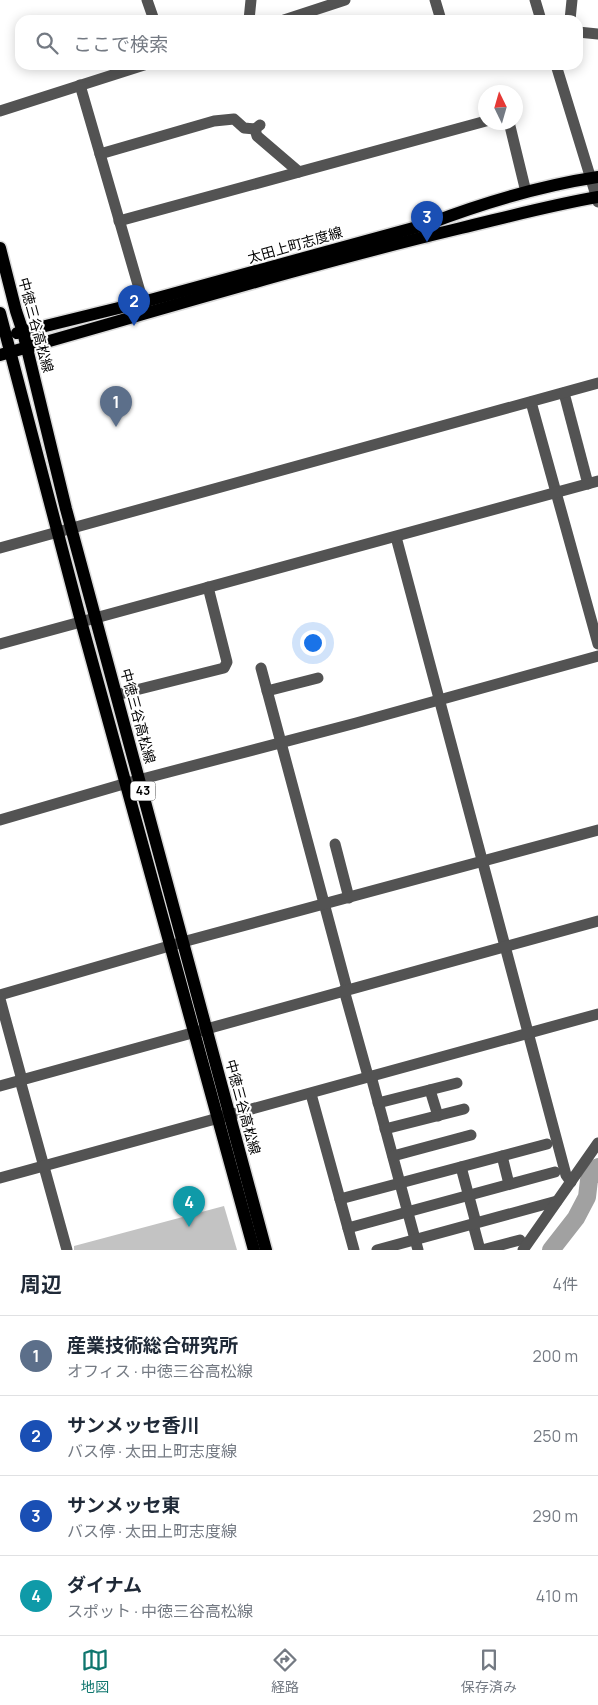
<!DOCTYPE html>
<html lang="ja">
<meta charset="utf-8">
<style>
:root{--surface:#fff;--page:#f2f2f3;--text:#1f2937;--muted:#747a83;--line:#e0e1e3;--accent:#0f766e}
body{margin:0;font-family:Manrope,"Noto Sans JP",sans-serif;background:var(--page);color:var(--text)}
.compass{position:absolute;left:478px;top:85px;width:45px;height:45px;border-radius:50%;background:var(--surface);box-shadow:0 2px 12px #0003;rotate:355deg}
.you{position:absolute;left:312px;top:642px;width:18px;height:18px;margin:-12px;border:4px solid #fff;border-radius:50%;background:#1a73e8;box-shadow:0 0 0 8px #1a73e833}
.badge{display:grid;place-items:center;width:32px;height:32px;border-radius:50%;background:var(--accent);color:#fff;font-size:16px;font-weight:700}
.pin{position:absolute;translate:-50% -41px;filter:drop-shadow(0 1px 2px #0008)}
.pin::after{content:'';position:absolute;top:26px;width:18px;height:15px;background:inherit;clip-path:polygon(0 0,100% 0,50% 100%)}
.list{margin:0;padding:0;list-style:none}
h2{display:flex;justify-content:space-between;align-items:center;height:65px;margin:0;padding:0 20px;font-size:21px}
h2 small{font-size:16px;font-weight:400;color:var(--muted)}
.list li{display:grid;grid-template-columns:32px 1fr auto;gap:15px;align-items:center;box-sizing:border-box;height:80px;padding:0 20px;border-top:1px solid var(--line)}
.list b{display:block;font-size:19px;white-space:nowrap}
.list p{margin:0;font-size:16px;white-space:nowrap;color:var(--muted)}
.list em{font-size:16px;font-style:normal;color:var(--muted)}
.icon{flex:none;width:28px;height:28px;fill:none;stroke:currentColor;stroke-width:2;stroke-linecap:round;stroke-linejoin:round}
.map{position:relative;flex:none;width:598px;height:1250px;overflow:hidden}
.search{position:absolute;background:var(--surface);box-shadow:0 2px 12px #0003;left:15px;right:15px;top:15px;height:55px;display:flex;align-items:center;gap:12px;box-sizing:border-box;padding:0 18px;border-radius:15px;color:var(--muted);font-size:19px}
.sheet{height:385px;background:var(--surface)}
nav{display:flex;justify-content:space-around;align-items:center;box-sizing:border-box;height:70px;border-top:1px solid var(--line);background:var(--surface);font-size:14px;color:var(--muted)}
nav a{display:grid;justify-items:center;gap:2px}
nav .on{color:var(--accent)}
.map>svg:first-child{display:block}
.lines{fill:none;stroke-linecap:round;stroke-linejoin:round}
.river{stroke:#a1a1a1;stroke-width:18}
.building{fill:#c3c3c3}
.major-casing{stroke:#dbdbdb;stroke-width:15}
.minor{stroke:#535353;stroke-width:11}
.major{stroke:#000;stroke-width:12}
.labels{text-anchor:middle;stroke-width:4;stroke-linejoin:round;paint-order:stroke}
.shield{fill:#fff;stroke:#4c4c4c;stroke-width:1}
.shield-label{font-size:12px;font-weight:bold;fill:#000}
.street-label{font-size:14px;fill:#000;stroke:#fff}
</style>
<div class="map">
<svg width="598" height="1250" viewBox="0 0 598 1250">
<rect width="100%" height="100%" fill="#fff"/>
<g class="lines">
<path class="river" d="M551,1250L576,1218L587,1197L589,1180L598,1167"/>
</g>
<path class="building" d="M224,1206L237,1250H74V1246Z"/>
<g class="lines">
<g class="major-casing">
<g id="major">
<path d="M0,248L16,311L23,332L66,509L266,1250"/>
<path d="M0,313L81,621L254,1250"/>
<path d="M17,333L143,302L428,224C483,203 539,186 598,177"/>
<path d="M0,355C153,312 306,265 461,228C507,217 552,205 598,197"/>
</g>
</g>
<g class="minor">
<path d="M147,0L154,20"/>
<path d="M435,0L441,20"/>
<path d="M535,0L541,20"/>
<path d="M249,20L251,0"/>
<path d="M284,20L345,0"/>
<path d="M570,20L572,0"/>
<path d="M578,32L598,34"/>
<path d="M556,65L598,202"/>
<path d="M80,85L143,302"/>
<path d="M0,111L144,65"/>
<path d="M509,122L526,192"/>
<path d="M260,125L255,129L257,136L299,172"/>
<path d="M100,154L214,121L234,119L244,128L255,129"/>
<path d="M119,221L486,121"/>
<path d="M564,393L588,484"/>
<path d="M531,402L598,644"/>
<path d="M396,537L566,1175L571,1182"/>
<path d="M0,548L598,383"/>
<path d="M0,644L598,481"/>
<path d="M261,668L347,989"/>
<path d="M267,691L318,678"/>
<path d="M116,695L224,668L227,662L208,587"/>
<path d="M0,820L127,783L356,723L598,656"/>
<path d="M335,844L349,898"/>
<path d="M344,990L368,1076"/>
<path d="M0,995L190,940L598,830"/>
<path d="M0,999L22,1080"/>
<path d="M371,1076L418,1250"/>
<path d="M20,1080L67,1250"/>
<path d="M0,1086L598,921"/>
<path d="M430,1090L438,1116"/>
<path d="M311,1094L354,1250"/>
<path d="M378,1103L457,1083"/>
<path d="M385,1129L464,1109"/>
<path d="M393,1156L471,1135"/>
<path d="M502,1156L509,1184"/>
<path d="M461,1167L476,1223"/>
<path d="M0,1178L598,1014"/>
<path d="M340,1199L547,1144"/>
<path d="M473,1224L480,1250"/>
<path d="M348,1228L555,1172"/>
<path d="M377,1250L557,1201"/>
<path d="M482,1250L520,1240"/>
<path d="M523,1250L598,1143"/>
</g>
<use href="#major" class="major"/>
</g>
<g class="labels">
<rect class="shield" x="130.5" y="781.5" width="25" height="19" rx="4"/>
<g class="shield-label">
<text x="143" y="795">43</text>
</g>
<g class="street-label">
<text transform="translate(295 245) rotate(-16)" y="5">太田上町志度線</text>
<text transform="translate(36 325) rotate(75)" y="5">中徳三谷高松線</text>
<text transform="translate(138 716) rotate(75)" y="5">中徳三谷高松線</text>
<text transform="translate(243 1107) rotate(75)" y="5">中徳三谷高松線</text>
</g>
</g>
</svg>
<svg class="compass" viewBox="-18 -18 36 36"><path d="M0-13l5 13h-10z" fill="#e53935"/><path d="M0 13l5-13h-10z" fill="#747a83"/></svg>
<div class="you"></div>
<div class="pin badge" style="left:116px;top:427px;background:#5c6f8a">1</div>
<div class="pin badge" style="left:134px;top:326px;background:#1a4fb4">2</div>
<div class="pin badge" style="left:427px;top:242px;background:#1a4fb4">3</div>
<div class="pin badge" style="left:189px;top:1227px;background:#0f9aa8">4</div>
<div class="search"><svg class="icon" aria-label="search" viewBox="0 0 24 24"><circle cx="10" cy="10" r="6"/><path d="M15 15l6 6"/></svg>ここで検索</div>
</div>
<section class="sheet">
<h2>周辺<small>4件</small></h2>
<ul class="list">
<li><span class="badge" style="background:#5c6f8a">1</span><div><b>産業技術総合研究所</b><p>オフィス · 中徳三谷高松線</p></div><em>200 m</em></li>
<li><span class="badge" style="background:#1a4fb4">2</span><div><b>サンメッセ香川</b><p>バス停 · 太田上町志度線</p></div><em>250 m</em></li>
<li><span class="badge" style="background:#1a4fb4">3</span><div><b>サンメッセ東</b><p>バス停 · 太田上町志度線</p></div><em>290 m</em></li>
<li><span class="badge" style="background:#0f9aa8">4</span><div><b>ダイナム</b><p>スポット · 中徳三谷高松線</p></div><em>410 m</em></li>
</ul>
</section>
<nav>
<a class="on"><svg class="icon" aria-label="map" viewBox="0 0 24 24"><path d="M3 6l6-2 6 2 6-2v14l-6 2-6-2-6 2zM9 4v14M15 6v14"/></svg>地図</a>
<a><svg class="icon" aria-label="directions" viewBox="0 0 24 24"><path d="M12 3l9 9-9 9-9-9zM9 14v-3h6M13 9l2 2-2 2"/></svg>経路</a>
<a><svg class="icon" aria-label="saved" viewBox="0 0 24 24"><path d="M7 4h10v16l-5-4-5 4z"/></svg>保存済み</a>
</nav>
